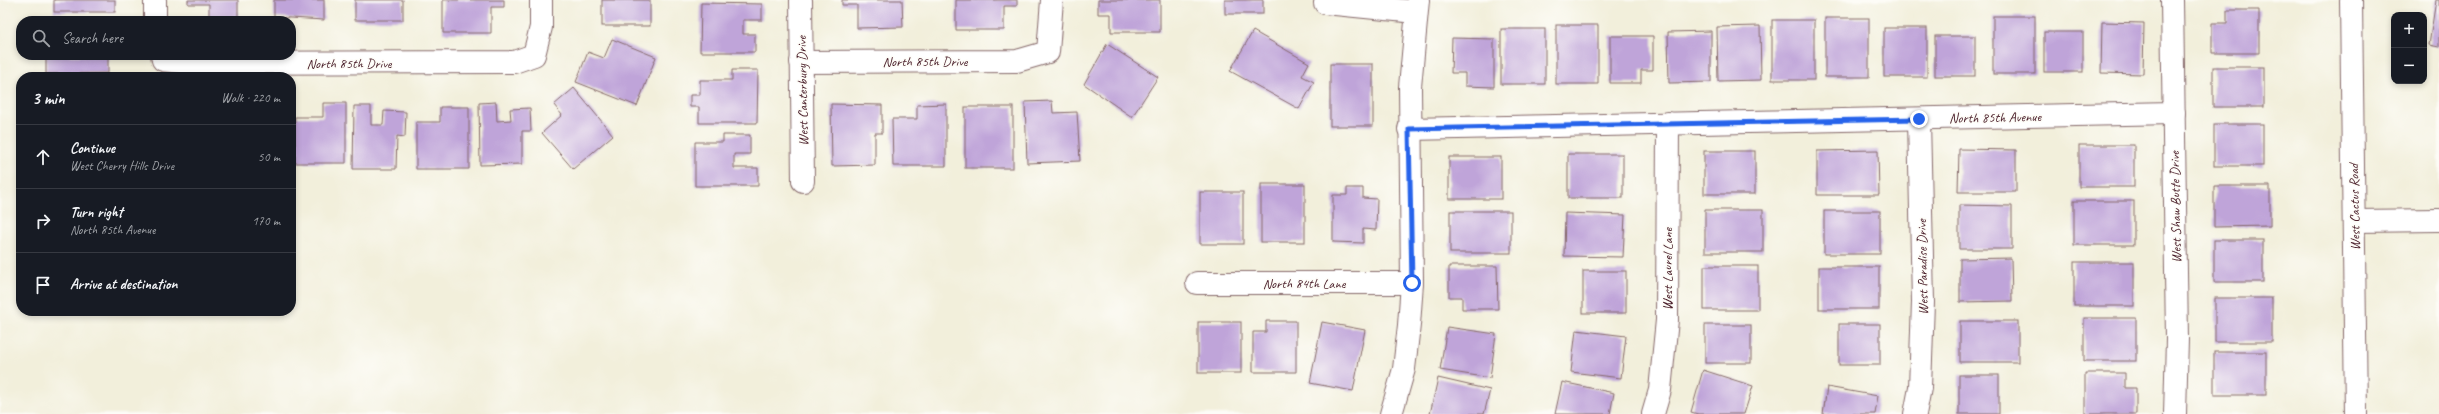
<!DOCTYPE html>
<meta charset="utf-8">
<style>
:root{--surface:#171b24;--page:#20242c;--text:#f1f3f6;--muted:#9ea1a6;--line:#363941}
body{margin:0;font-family:Caveat,sans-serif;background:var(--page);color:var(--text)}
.controls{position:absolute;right:12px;top:12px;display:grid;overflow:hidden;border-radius:8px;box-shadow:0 2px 6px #0003}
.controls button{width:36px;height:36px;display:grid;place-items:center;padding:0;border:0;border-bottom:1px solid var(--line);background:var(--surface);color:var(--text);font:20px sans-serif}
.stop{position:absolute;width:12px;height:12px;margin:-9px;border:3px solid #2563eb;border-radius:50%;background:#fff}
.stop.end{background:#2563eb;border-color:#fff;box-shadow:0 1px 4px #0008}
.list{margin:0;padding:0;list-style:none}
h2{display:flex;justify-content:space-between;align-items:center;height:52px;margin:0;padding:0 16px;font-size:17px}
h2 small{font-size:13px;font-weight:400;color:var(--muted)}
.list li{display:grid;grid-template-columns:26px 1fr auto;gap:12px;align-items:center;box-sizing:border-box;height:64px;padding:0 16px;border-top:1px solid var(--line)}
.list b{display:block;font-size:15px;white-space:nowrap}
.list p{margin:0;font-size:13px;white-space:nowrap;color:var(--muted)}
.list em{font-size:13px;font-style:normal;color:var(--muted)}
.icon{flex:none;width:22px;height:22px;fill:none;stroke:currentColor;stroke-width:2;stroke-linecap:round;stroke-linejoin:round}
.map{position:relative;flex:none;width:2439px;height:414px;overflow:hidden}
.search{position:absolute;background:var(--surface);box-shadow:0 2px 6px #0003;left:16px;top:16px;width:280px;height:44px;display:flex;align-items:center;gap:10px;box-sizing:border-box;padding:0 14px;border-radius:16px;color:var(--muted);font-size:15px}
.panel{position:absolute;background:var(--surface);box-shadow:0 2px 6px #0003;left:16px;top:72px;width:280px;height:244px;border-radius:16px}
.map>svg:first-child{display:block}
.building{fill:#bfa4d9}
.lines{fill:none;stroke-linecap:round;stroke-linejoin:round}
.minor-casing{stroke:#856869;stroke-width:24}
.major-casing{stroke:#856869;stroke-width:24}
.minor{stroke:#fff;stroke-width:22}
.major{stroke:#fff;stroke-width:22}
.route{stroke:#2563eb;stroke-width:5}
.labels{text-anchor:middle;stroke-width:3;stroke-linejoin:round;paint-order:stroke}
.street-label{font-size:14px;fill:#4a1f2b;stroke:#fdfcf7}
</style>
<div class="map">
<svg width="2439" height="414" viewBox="0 0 2439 414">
<rect width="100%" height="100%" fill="#fdfcf7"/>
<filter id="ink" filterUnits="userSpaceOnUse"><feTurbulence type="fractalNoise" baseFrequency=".025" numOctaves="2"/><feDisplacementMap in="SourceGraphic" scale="8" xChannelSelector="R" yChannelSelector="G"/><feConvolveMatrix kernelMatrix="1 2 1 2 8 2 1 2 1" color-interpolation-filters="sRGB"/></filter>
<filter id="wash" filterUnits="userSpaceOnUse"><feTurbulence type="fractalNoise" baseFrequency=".012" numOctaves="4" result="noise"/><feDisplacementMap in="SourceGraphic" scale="16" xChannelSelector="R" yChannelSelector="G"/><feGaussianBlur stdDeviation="0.9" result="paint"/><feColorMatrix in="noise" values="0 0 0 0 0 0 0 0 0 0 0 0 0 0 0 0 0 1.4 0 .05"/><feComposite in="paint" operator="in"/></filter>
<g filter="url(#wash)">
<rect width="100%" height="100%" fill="#f2efdb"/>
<g id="blocks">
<g class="building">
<rect x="54" y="0" width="61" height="12"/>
<path d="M188,0H238V19H209V4H188Z"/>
<path d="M274,0H324V20L274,17Z"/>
<rect x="355" y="0" width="48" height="20"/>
<path d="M443,0H504V7H491V33H443Z"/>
<rect x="602" y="0" width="48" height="26"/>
<path d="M842,0H902L903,27L857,28V5H842Z"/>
<path d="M956,0H1017V6H1004V30H956Z"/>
<path d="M1098,0H1160V32H1111V14H1098Z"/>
<rect x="1225" y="0" width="38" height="14"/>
<path d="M2436,0H2439V47L2429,45Z"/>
<path d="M701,3L762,4V20H743V34H755V52H700Z"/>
<path d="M2227,10H2259V53H2212V23H2227Z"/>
<rect x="1993" y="16" width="42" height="58"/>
<rect x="1825" y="18" width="44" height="59"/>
<rect x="1772" y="20" width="42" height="60"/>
<path d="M2102,22L2144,23L2143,74L2101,73Z"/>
<rect x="1556" y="25" width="42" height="59"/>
<path d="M1760,26L1761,80L1718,81L1717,27Z"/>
<rect x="1884" y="28" width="43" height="49"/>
<rect x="1501" y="29" width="44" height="55"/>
<path d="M1253,31L1309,63L1302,76L1314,82L1299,109L1230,71Z"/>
<path d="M1711,31V82L1669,83L1668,32Z"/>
<rect x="2044" y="32" width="39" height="40"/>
<path d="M1610,36H1653V70H1641V83H1610Z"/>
<rect x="1935" y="36" width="40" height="40"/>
<path d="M1452,38L1494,39V87L1465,86V73H1451Z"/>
<path d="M612,39L656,57L637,106L576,82L588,52L604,58Z"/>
<path d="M1107,44L1158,77L1132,117L1084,84Z"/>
<path d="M46,55L108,56V73L46,74Z"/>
<rect x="1330" y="64" width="43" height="62"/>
<rect x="2213" y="67" width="51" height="40"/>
<path d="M732,70H758L757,123H699V107H690V95H700V80H732Z"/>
<path d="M574,88L613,135L573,169L542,133L562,115L554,105Z"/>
<path d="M1052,101L1053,113L1077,112L1080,161L1027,163L1025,102Z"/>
<path d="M496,102L497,121L511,120L510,109L530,108L531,131H522V164L480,165L479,103Z"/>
<path d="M323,103H346V163H295V117H323Z"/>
<path d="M831,104L882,105V133H875V165L832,166Z"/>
<path d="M946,104V166H893L892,119H917V105Z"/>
<path d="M354,106H371V125H383L384,111L406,112L405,137L397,136L396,169H353Z"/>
<path d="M440,107H469V169H416V122H440Z"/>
<rect x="965" y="107" width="48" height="61"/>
<rect x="2214" y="124" width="49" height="42"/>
<path d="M723,135H750V154H734V168H758V186H695V142H723Z"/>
<rect x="2079" y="145" width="55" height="42"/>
<path d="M1959,149L2016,150V192H1958Z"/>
<path d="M1878,150L1879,195H1817V151Z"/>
<rect x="1704" y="151" width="51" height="43"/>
<rect x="1568" y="154" width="55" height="44"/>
<rect x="1449" y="157" width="52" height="42"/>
<rect x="1261" y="184" width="44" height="58"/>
<path d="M2214,186H2270V226L2214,227Z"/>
<path d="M1347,188H1363V198L1377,199L1376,230L1363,229V243L1333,242V195H1347Z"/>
<rect x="1200" y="192" width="43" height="52"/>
<rect x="2074" y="201" width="60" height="44"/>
<path d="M1959,205L2012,206V249H1959Z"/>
<rect x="1705" y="210" width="58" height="42"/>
<rect x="1450" y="211" width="61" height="42"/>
<rect x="1824" y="211" width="56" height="43"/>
<path d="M1565,213L1625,215L1623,257L1564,256Z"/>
<rect x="2214" y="240" width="49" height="42"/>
<path d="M2011,258L2012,301L1960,302V259Z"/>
<rect x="2074" y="262" width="60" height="44"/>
<path d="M1449,266H1497L1498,309H1462V297H1449Z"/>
<rect x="1704" y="266" width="54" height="44"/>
<rect x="1819" y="267" width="60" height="42"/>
<rect x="1583" y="271" width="43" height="42"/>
<rect x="2215" y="298" width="57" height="44"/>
<rect x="2084" y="318" width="52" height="43"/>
<path d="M1266,321H1296V372H1253V332H1266Z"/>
<rect x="1960" y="321" width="58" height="41"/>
<rect x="1198" y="322" width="43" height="51"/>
<path d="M1322,322L1365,330L1353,391L1310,383Z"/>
<rect x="1839" y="324" width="41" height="41"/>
<rect x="1705" y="325" width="46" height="38"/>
<path d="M1447,327L1496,334L1490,378L1440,370Z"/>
<path d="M1576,330L1626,336L1621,378L1571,372Z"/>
<rect x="2214" y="352" width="52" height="43"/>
<path d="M1703,370L1753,386L1744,414H1698L1691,412Z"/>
<path d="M2085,373H2125V388H2136V414H2085Z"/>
<rect x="1959" y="375" width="40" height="39"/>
<path d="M1438,378L1490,390L1484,414H1430Z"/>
<path d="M1562,382L1614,393L1610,414H1555Z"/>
<path d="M1827,387L1878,396L1875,414H1823Z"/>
</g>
</g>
</g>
<g filter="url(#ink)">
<use href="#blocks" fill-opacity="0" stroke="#856869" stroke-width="1"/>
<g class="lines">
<g class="minor-casing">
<g id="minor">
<path d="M155,0V21"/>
<path d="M801,0L803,181"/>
<path d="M2172,0L2177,339L2175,414"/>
<path d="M1325,3L1416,12"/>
<path d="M162,55L163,60L190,63L514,62L534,55L541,27V0"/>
<path d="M801,62L1017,61L1048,52L1052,0"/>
<path d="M1409,129L2174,113"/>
<path d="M2355,221L2439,220"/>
<path d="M1197,283H1412"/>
<path d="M1391,414L1404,369L1409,325L1412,283L1410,87L1418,0"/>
<path d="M1653,414L1660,390L1667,320L1668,123"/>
<path d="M1915,414L1920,388L1923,302L1919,119"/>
</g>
</g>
<g class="major-casing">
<path id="major" d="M2351,0L2356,414"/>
</g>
<use href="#minor" class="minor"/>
<use href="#major" class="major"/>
</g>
</g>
<g class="lines" filter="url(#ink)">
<path class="route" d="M1412,283L1409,129L1919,119"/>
</g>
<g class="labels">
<g class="street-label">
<text x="925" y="66">North 85th Drive</text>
<text x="349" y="68">North 85th Drive</text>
<text transform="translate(802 91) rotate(-91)" y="5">West Canterbury Drive</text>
<text transform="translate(1995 117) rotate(-1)" y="5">North 85th Avenue</text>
<text transform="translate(2175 207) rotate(-91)" y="5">West Shaw Butte Drive</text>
<text transform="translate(2354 207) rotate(-91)" y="5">West Cactus Road</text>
<text transform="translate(1922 267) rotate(-91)" y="5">West Paradise Drive</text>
<text transform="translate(1667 269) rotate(-90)" y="5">West Laurel Lane</text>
<text x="1304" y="288">North 84th Lane</text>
</g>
</g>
</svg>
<div class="controls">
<button>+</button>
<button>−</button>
</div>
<div class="stop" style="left:1412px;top:283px"></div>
<div class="stop end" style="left:1919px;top:119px"></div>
<div class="search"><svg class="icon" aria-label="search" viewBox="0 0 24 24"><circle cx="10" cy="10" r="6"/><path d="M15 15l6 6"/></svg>Search here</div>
<section class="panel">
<h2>3 min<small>Walk · 220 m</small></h2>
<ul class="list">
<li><svg class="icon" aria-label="ahead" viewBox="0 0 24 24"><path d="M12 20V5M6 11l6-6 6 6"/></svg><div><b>Continue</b><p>West Cherry Hills Drive</p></div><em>50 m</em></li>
<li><svg class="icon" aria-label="right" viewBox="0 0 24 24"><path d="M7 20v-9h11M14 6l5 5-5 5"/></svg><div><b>Turn right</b><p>North 85th Avenue</p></div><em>170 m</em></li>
<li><svg class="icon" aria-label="arrive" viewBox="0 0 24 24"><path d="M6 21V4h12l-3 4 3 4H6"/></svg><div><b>Arrive at destination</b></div></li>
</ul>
</section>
</div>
